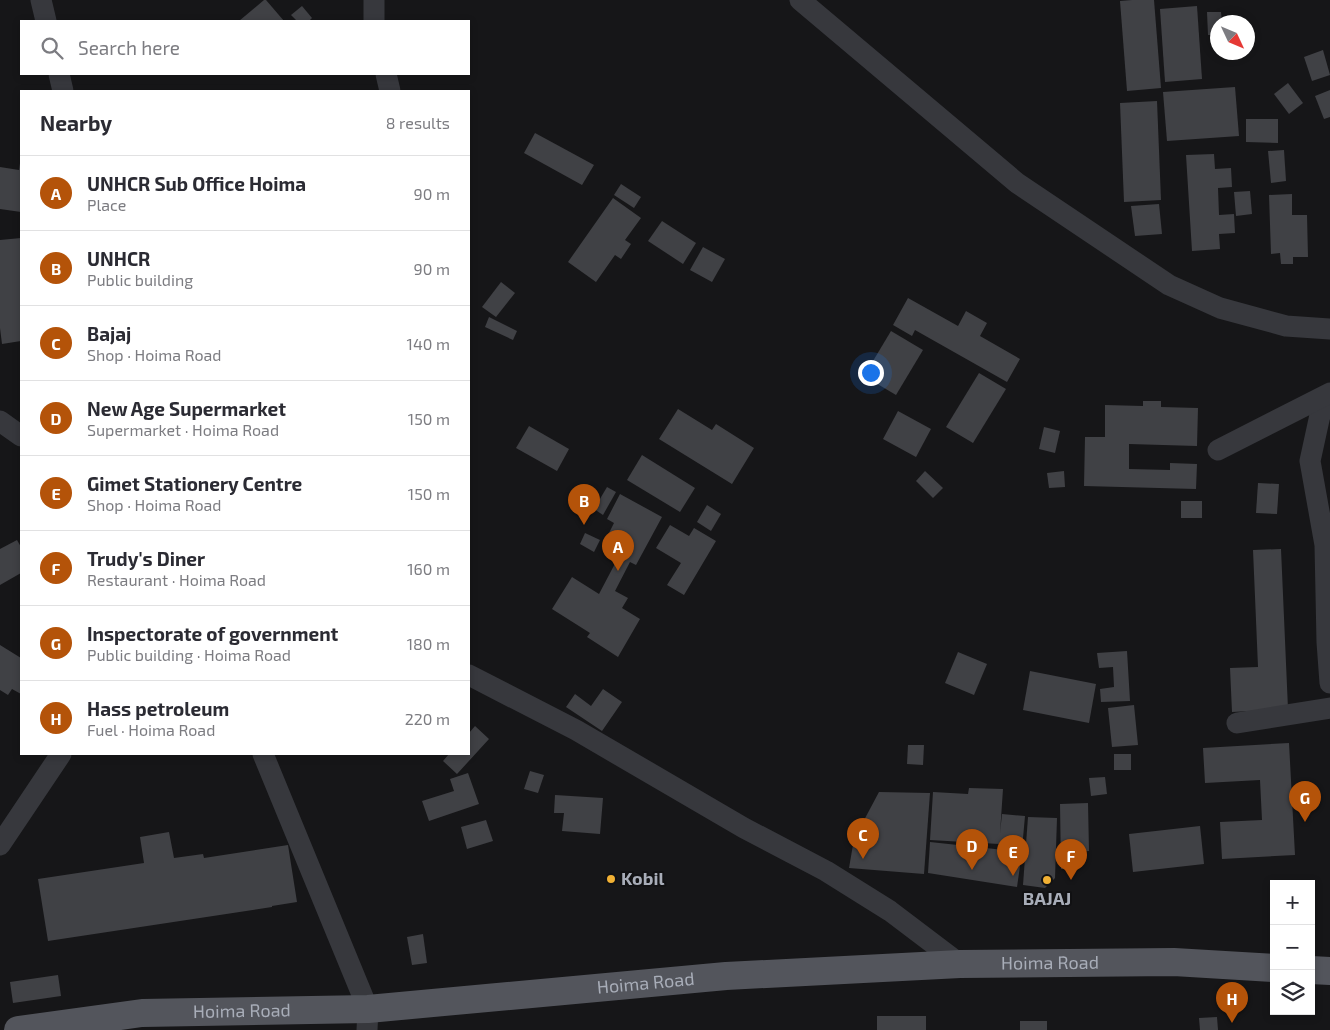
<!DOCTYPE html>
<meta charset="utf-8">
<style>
:root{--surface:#fff;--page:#f2f2f3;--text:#2b2b33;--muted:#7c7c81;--line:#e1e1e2;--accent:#b45309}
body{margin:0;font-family:"Exo 2",sans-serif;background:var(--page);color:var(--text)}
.controls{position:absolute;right:15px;bottom:15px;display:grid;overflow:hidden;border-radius:0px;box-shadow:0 2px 8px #0003}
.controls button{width:45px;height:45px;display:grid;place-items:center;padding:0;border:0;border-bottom:1px solid var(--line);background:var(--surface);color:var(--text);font:25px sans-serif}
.compass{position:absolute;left:1210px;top:15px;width:45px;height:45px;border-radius:50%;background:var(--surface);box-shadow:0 2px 8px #0003;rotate:134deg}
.you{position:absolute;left:870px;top:372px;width:18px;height:18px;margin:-12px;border:4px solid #fff;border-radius:50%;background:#1a73e8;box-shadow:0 0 0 8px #1a73e833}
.badge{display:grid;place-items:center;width:32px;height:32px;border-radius:50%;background:var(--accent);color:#fff;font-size:16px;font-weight:700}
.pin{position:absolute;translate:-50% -41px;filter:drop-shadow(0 1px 2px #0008)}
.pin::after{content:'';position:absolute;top:26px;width:18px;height:15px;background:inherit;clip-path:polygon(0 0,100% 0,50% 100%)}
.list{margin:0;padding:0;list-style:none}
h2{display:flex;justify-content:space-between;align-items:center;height:65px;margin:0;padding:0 20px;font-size:21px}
h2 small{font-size:16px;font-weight:400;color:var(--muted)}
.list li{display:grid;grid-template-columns:32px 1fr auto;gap:15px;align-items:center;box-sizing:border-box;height:75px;padding:0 20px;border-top:1px solid var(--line)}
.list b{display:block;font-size:19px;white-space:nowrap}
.list p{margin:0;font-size:16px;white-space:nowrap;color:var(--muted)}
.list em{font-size:16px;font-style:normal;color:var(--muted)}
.icon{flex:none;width:28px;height:28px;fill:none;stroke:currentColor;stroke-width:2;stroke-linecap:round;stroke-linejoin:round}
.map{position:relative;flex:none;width:1330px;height:1030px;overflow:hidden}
.search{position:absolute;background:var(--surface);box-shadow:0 2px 8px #0003;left:20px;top:20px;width:450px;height:55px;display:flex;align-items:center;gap:12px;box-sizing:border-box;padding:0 18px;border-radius:0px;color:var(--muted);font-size:19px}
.panel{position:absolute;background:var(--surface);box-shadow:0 2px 8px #0003;left:20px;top:90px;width:450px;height:665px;border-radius:0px}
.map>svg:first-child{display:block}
.building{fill:#404145}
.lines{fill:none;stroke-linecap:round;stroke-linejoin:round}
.minor{stroke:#37383d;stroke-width:21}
.primary{stroke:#53555c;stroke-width:28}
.poi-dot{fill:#f2b134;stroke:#111113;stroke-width:2}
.labels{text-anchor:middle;stroke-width:4;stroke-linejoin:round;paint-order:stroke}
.poi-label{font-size:18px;font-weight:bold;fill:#a8adb8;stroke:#111113;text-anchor:start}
.street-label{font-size:18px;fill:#a8adb8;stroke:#111113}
</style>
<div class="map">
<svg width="1330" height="1030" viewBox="0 0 1330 1030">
<rect width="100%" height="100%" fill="#161618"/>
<g class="building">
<path d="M264,0H266L284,21H239Z"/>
<path d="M1132,0H1154L1161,88L1127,91L1120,1Z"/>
<path d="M302,6L312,18L309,21H297L291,15Z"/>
<path d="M1197,6L1202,79L1165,82L1160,9Z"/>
<path d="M1207,12H1221L1222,22H1218V35H1208Z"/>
<path d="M1323,50L1330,75L1312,81L1304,57Z"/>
<path d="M1288,83L1303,103L1289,114L1274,94Z"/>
<path d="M1235,87L1239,136L1167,141L1163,92Z"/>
<path d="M1330,90V117L1324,119L1315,96Z"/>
<path d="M1157,101L1161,200L1124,202L1120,103Z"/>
<path d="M1246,119H1278V143L1246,142Z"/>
<path d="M535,133L594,165L582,185L524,153Z"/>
<path d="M1284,150L1286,181L1271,183L1268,151Z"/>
<path d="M1214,154L1215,169L1231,168L1232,187L1218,188L1219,215L1234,214L1235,233L1219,234L1220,249L1192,251L1186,155Z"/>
<path d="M20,163H21V212L0,209V167L19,170Z"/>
<path d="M621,184L641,197L634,208L614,195Z"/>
<path d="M1250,191L1252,214L1236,216L1234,192Z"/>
<path d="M1292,194V215H1307L1308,257H1293V264H1281L1280,253L1271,254L1269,195Z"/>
<path d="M613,198L641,218L625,240L631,244L621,259L615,255L596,282L568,262Z"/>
<path d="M1159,204L1162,234L1135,236L1131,206Z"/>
<path d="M662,221L696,243L683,264L648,241Z"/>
<path d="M21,238V341L2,344L0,328V240Z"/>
<path d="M703,247L725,259L712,282L690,270Z"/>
<path d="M501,282L515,293L496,317L482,307Z"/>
<path d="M908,298L958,326L966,311L987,323L980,336L1020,359L1007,382L915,330L912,336L893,325Z"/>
<path d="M489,317L517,331L513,340L485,327Z"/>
<path d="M891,331L923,350L896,395L864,376Z"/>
<path d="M979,373L1006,389L973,443L946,427Z"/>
<path d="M1143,401H1161V407L1198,408L1197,446L1129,444V469L1170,470V463L1197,464L1196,489L1084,486L1085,437H1105V405L1143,406Z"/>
<path d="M678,409L712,430L716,424L754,448L732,484L659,439Z"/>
<path d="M898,411L931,429L916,457L883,439Z"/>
<path d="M529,426L569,449L557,471L516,448Z"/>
<path d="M1044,427L1060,431L1055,453L1039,449Z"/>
<path d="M642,455L695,488L680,512L627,480Z"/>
<path d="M925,471L943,488L933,498L916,481Z"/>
<path d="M1064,471L1065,487L1049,488L1047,473Z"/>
<path d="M1258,483L1279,484L1277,514L1256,513Z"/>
<path d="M607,487L616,492L603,515L594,509Z"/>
<path d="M620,494L662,517L636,565L630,562L615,591L628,598L622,608L640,619L618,657L587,637L590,633L552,609L572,577L599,594L619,556L602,547L614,523L607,519Z"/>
<rect x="1181" y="501" width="21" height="17"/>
<path d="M707,505L721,514L711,531L697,522Z"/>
<path d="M670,525L689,536L694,528L716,541L684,595L667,585L681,563L656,548Z"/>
<path d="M585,533L600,540L594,552L580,544Z"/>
<path d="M17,540L21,547V573L0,585V549Z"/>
<path d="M1281,549L1288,709L1232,712L1230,668L1258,667L1253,550Z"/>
<path d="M0,645L21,658V694L12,689L8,695L0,690Z"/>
<path d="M1127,651L1130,701L1101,702L1100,689L1114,687L1113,667L1099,668L1097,653Z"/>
<path d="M958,652L987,664L974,695L945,683Z"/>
<path d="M1030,671L1096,684L1089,723L1023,710Z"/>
<path d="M603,689L622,702L602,731L566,707L575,694L591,706Z"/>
<path d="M1134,705L1138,745L1112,747L1108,708Z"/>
<path d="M475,726L489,739L457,774L443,761L449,754H469V733Z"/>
<path d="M1289,743L1295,855L1222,859L1220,822L1262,820L1260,780L1205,783L1203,748Z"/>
<path d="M908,745H924L923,765L907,764Z"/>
<rect x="1114" y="754" width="17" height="16"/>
<path d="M530,771L544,775L538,793L524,789Z"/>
<path d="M468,773L479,804L429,821L422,801L454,791L450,779Z"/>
<path d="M1105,777L1107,794L1091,796L1089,778Z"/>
<path d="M969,788L1003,789L1000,833L1002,814L1025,816L1022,849L999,847V844L930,840L933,792L968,794Z"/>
<path d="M879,792L930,793L924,874L849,868L854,839Z"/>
<path d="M555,795L603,798L600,834L562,831L564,813H554Z"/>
<path d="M1088,803L1089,851L1078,852V869H1061L1060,804Z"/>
<path d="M1028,817L1057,818L1055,878L1045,888L1023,885Z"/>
<path d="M486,820L493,841L467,849L461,827Z"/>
<path d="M1200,826L1204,864L1133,872L1129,834Z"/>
<path d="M169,832L174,858L203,854L204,858L288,845L297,902L272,906V907L48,941L38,879L144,863L140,837Z"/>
<path d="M930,842L1022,852L1017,887L928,873Z"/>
<path d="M423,934L427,963L412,965L407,937Z"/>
<path d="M58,975L61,996L13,1003L10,982Z"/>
<rect x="877" y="1016" width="49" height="14"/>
<path d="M1217,1017L1218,1030H1200L1199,1018Z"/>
<rect x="1020" y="1021" width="27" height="9"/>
</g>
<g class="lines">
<g class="minor">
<path d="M41,0L46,21"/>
<path d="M374,0V21"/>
<path d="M800,0L1017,183L1169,285L1220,308L1286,326L1330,329"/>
<path d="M59,74L63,91"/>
<path d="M386,74L390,91"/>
<path d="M1330,404L1320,415L1310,461L1325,545L1327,642L1330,683"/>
<path d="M0,421L21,436"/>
<path d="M1218,450L1330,393"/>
<path d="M469,675L576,730L744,828L826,871L890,911L960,964"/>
<path d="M1237,723L1330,708"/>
<path d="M263,754L368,1009L367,1030"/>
<path d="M0,845L61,754"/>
</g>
<g class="primary">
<path d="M1311,970L1330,971"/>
<path id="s1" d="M18,1030L142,1013L368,1009L726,976L960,964L1174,962L1274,968"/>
</g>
</g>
<g class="poi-dot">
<circle cx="611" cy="879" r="5"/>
<circle cx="1047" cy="880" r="5"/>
</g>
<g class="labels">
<g class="poi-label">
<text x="621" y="885">Kobil</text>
<text x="1047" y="905" text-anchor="middle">BAJAJ</text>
</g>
<g class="street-label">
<text dy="6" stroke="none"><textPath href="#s1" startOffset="1035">Hoima Road</textPath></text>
<text dy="6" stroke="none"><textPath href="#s1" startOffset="630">Hoima Road</textPath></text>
<text dy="6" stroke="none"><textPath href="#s1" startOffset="225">Hoima Road</textPath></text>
</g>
</g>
</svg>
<div class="controls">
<button>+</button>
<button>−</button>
<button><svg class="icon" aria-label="layers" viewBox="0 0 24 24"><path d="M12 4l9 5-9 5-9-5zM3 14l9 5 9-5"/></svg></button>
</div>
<svg class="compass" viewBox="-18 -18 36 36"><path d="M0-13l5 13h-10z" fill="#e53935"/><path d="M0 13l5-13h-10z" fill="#7c7c81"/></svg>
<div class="you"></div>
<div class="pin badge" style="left:618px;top:571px">A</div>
<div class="pin badge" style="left:584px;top:525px">B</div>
<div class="pin badge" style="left:863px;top:859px">C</div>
<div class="pin badge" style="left:972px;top:870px">D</div>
<div class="pin badge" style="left:1013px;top:876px">E</div>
<div class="pin badge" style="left:1071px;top:880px">F</div>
<div class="pin badge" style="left:1305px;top:822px">G</div>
<div class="pin badge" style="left:1232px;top:1023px">H</div>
<div class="search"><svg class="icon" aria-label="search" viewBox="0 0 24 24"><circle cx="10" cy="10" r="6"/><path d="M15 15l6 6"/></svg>Search here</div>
<section class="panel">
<h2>Nearby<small>8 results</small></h2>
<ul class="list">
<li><span class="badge">A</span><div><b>UNHCR Sub Office Hoima</b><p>Place</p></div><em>90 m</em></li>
<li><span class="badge">B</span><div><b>UNHCR</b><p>Public building</p></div><em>90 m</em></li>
<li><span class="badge">C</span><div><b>Bajaj</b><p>Shop · Hoima Road</p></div><em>140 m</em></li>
<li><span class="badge">D</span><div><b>New Age Supermarket</b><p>Supermarket · Hoima Road</p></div><em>150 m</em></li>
<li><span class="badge">E</span><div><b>Gimet Stationery Centre</b><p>Shop · Hoima Road</p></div><em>150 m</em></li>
<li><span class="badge">F</span><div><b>Trudy's Diner</b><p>Restaurant · Hoima Road</p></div><em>160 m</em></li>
<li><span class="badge">G</span><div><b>Inspectorate of government</b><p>Public building · Hoima Road</p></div><em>180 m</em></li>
<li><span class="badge">H</span><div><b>Hass petroleum</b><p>Fuel · Hoima Road</p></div><em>220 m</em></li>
</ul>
</section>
</div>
